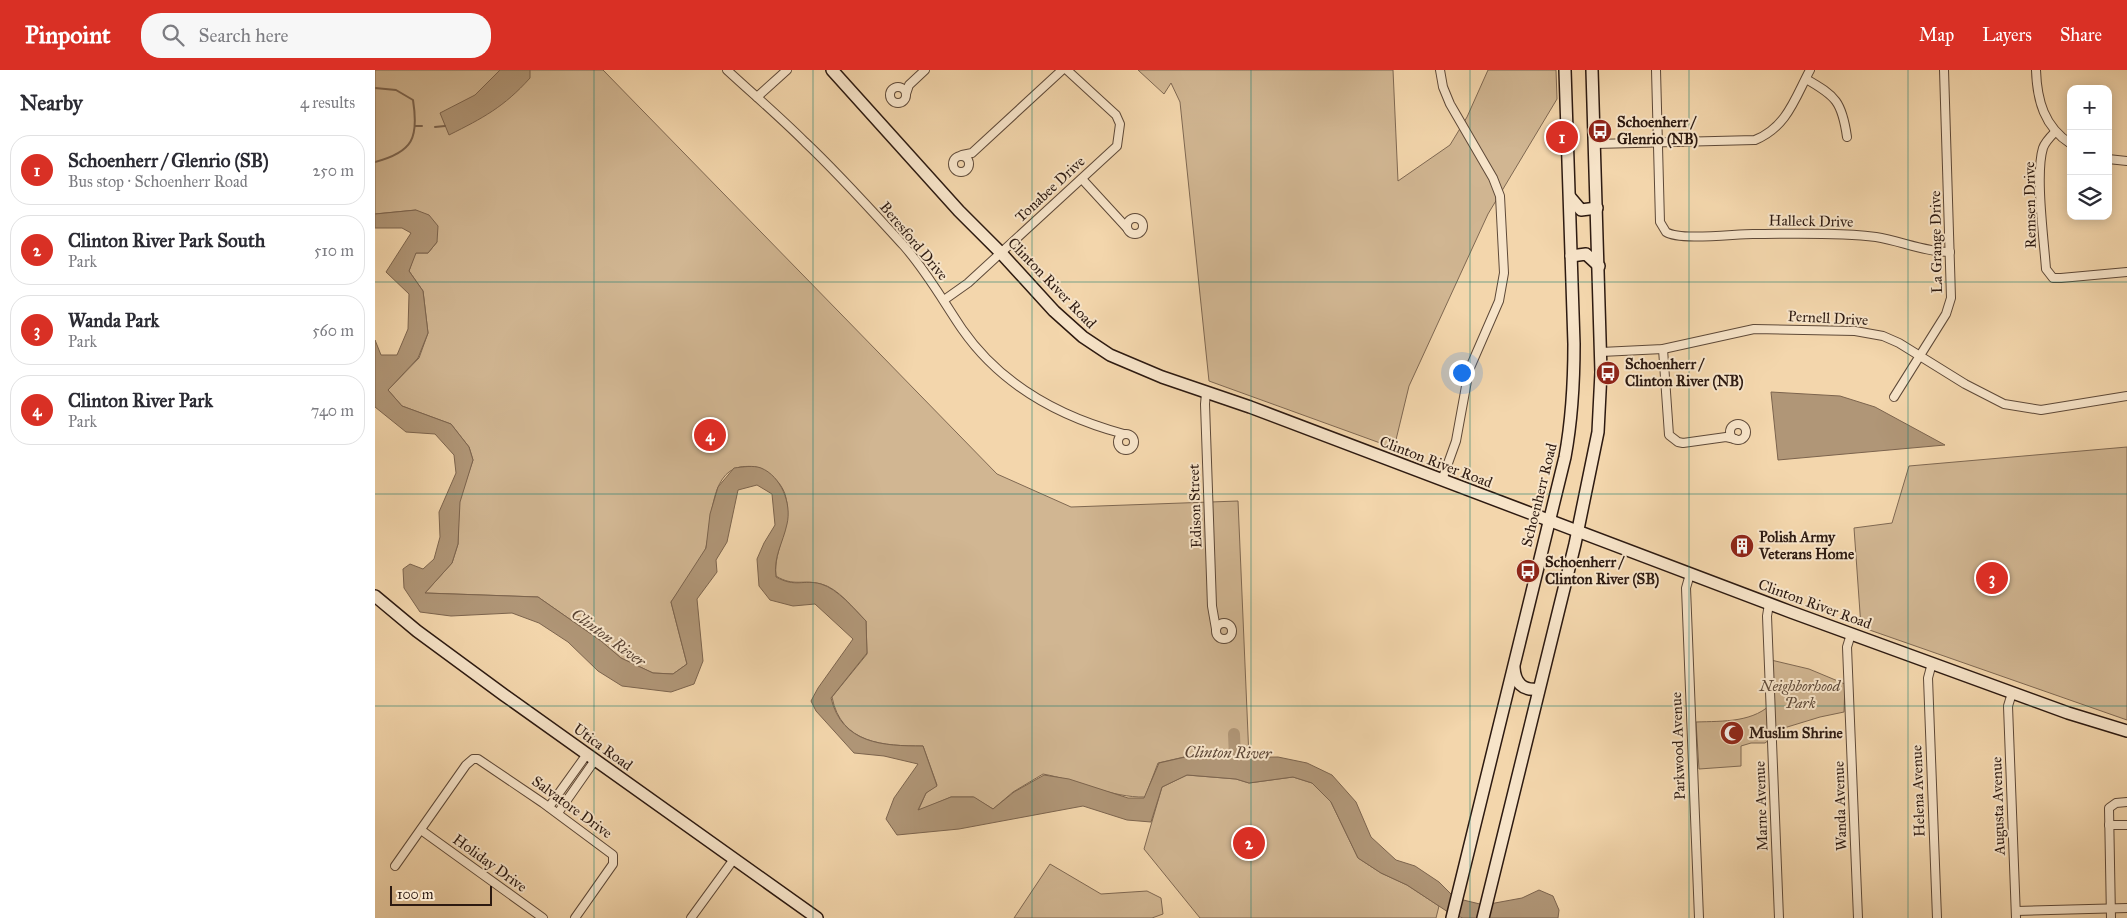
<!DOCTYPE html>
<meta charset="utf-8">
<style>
:root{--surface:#fff;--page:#f7f7f7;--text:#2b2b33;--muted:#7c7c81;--line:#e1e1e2;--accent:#d93025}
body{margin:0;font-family:"IM FELL Great Primer",serif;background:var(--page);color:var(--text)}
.controls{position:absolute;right:15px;top:15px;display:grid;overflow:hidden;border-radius:10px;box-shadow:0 2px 12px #0003}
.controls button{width:45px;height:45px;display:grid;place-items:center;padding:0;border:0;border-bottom:1px solid var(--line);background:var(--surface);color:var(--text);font:25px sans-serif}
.scale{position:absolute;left:15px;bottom:12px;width:102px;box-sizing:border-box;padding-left:5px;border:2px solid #2d1a11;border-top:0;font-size:14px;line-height:18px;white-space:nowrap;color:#2d1a11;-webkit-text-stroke:4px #f7e4c9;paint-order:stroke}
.you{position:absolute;left:1086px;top:302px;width:18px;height:18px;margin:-12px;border:4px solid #fff;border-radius:50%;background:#1a73e8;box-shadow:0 0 0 8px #1a73e833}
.badge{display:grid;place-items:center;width:32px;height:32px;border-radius:50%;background:var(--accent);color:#fff;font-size:16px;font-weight:700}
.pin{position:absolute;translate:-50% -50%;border:2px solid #fff;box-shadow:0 1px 5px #0006}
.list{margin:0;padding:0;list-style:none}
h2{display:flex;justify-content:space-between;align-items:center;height:65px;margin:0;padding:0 20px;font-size:21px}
h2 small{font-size:16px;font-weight:400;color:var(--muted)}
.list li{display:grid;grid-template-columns:32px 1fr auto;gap:15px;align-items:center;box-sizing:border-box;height:70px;margin:0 10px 10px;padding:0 10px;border:1px solid var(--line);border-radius:20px}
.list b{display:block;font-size:19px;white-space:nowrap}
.list p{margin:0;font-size:16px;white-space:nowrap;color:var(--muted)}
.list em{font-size:16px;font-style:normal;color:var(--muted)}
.icon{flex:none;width:28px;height:28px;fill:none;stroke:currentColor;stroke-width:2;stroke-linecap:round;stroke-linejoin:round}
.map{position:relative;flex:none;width:1752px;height:848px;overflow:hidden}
header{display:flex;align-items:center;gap:30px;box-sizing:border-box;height:70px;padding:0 25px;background:var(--accent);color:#fff}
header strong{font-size:24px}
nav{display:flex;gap:28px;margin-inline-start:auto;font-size:18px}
.search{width:350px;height:45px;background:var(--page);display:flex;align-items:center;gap:12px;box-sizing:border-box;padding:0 18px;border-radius:20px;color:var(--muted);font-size:19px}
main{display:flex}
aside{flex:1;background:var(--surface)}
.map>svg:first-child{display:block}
.green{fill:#d1b692;stroke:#7f6852}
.water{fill:#b09677;stroke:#7c644e}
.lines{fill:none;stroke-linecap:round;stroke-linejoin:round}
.stream{stroke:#7c644e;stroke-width:2}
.river{stroke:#b09677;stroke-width:12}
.street-casing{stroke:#5e4938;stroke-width:10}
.secondary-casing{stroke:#2d1a11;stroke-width:14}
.street{stroke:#f7e4c9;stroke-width:8}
.secondary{stroke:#f7e4c9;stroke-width:11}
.grid{fill:none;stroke:#0f766e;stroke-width:1;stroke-opacity:0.55}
.labels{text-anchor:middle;stroke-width:4;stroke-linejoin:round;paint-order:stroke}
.poi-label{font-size:15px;font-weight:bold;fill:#2d1a11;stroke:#f7e4c9;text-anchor:start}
.street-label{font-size:15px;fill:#2d1a11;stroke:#f7e4c9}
.park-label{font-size:15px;font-style:italic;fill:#5e4938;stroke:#f7e4c9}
.water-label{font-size:16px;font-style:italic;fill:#5b4535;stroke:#f7e4c9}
</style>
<header>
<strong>Pinpoint</strong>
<div class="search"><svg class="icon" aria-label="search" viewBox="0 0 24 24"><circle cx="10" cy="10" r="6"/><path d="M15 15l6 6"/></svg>Search here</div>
<nav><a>Map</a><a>Layers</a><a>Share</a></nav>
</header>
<main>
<aside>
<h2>Nearby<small>4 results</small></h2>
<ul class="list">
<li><span class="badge">1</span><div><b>Schoenherr / Glenrio (SB)</b><p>Bus stop · Schoenherr Road</p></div><em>250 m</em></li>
<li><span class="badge">2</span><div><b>Clinton River Park South</b><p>Park</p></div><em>510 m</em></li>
<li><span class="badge">3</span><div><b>Wanda Park</b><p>Park</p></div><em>560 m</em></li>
<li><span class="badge">4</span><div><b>Clinton River Park</b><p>Park</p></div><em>740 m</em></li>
</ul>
</aside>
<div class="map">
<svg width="1752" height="848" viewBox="0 0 1752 848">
<rect width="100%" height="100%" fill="#f3d6ac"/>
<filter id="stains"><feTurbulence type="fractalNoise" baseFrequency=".004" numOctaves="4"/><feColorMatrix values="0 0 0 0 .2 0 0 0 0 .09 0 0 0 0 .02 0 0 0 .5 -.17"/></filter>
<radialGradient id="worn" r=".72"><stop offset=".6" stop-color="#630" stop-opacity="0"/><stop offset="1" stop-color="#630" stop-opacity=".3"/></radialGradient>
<g class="green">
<path d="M0,0H228L622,404L696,437L863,431L874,688H844L831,682L783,693L770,727C737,728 702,710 668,704L638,722L618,739L598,727H576L543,741L551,723L562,715L548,676C509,676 466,674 457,627L492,584L491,551C478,538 463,518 446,514C427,509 419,517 401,506C398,479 418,456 411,428C409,416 398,405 387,399C381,396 372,396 365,397C334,403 337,455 331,477C328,490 305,519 296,532L312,594L298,604L278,603L246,588L226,571L163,527L50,523L77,493L83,474L84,431L98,390L94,377L76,354L27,336L13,320L44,288L53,263L48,221L34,201L40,183H53L62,172L41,140L0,144Z"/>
<path d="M763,0H1018L1023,111L1075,75L1092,47L1113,0H1181L1182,29L1113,144L1034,316L1019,378L834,311L805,32L796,13L789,24Z"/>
<path d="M1752,377V650L1486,557L1479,458L1517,453L1534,396Z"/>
<path d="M1396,590L1434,599L1470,614L1469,642L1445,647L1409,658L1390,673H1376L1366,676V696L1324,699L1321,652C1348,651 1380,653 1399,631Z"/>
<path d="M812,705L861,709L874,713L918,707L937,713L956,732L983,788L1006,803L1032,815L1064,836L1061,848H825L769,779L787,717Z"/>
<path d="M675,794L726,824L772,821L786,828L788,844L777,848H639Z"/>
</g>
<g class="water">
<path d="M125,0H155V8C129,37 108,48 74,65L65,43L100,25Z"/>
<path d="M41,140L54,145L63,156L62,172L53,183H41L34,201L48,221L53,263L43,288L13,320L27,336L76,354L94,377L98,390L85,432L83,474L77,493L50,523L163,527L226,571L246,588L278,603L298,604L312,594L296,532L331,478L335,444L343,417L359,398C368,397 378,395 386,398C406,406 417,434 412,454C408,473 398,487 401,507C421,518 428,509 446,514C463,519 479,539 491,551L492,583L456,628C467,674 508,676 548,676L562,716L551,723L543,740L576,727H599L618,739L639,722L669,705L694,709L753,728H769L784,693L832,682L845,688L903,687L932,693L957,705L981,732L996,767L1021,790L1040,796L1064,812L1080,828L1109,835L1147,828L1164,820L1178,826L1184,840L1183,848H1088L1076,844L1032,815L1006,803L983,788L956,732L937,713L918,707L874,713L861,709L812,705L787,717L776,752L752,750L708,736L584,759L522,765L511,749L519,728L543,694L509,686L479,683L441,641L436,631L443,618L478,569L440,534L418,536L395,530L384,516L382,489L389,473L400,455L397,424L382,415L363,420L352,472L341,490L342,502L322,529L328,591L319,614L296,622L247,616L223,601L193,572L164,553L137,543L76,546L45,542L29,518L28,499L35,494L48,499L59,489L65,467L64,442L81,403L79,385L60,364L31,362L0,337V270L6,285H22L33,259L34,224L11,202L36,163L27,158H0V144Z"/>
<path d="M1396,322L1465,326L1500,337L1570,375L1403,390Z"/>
</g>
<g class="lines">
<g class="stream">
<path d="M0,18L21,20L38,30C44,68 38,82 0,92"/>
<path d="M40,56H47"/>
<path d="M60,57L70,56"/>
</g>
<path class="river" d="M859,664L860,687L870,701"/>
<g class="street-casing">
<g id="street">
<path d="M352,0C378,24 405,47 430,72C465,105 497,141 529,176C552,202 568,231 587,259C626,315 685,347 749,364"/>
<path d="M1065,0L1068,17L1075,34L1118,108L1125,126L1129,203L1124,231L1094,300L1081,371L1067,410"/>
<path d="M1281,0L1285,152L1291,162C1305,171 1359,164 1378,164C1418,164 1460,162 1501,167C1526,171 1550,182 1575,182"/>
<path d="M1661,0C1662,30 1669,57 1696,74"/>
<path d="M1431,9C1461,26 1467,32 1472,67"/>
<circle cx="523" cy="25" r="8"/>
<path d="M531,24L534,15L550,0"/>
<path d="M382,27L412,0"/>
<path d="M1680,62C1675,67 1670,72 1668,78C1660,104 1669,170 1671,199L1678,208H1686L1752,202"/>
<path d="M1220,74L1380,70C1412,57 1420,28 1435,0"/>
<path d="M587,85L597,83L687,0"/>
<circle cx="586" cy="94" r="8"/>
<path d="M1733,89L1752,91"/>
<path d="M707,109L752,158"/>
<circle cx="760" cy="156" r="8"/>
<path d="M569,230L593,213L742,76L745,54L741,45L692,0"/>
<path d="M1288,279L1294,365L1303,372L1308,373L1351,367L1360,369"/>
<path d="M1226,282L1288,279L1379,259L1480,261L1508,266L1524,273L1590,314L1629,334L1666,340L1752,326"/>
<path d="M831,323L830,334L837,536L841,559"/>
<path d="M1519,327L1571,244L1576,228L1569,0"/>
<circle cx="1363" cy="362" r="8"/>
<circle cx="751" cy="372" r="8"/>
<path d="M1315,504L1311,518L1324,848"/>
<path d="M1394,534L1392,546L1404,848"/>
<circle cx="849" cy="561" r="8"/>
<path d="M1476,564L1472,577L1483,848"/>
<path d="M1557,593L1553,608L1562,848"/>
<path d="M1637,623L1633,636L1641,848"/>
<path d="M174,737L212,684"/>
<path d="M183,743L220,690"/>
<path d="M1734,755H1752"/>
<path d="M46,760L168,848"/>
<path d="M20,796L91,695L98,689H103L168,733L238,785V794L200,848"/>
<path d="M1641,841L1752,838"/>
<path d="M316,848L359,789"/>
<path d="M1736,848L1734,738L1741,733L1752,732"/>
</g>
</g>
<g class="secondary-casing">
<g id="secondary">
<path d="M457,0L584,141L626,183L679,241L708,267L735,285L787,307L875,337L1416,542L1693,643L1752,661"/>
<path d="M1195,127L1206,140L1222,138"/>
<path d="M1196,186L1211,184L1224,196"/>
<path d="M0,526L42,561L129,625L442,848"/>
<path d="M1139,598C1140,612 1147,621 1163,619"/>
<path d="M1077,848L1190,387C1197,349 1199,312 1199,274L1190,0"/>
<path d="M1108,848L1200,474L1223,362L1226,302L1217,0"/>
</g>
</g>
<use href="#street" class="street"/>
<use href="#secondary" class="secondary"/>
</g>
<path class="grid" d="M219,0V848M438,0V848M657,0V848M876,0V848M1095,0V848M1314,0V848M1533,0V848M0,212H1752M0,424H1752M0,636H1752"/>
<defs>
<g id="bus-disc" transform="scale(1.25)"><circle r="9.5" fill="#8f2418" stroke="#f7e4c9"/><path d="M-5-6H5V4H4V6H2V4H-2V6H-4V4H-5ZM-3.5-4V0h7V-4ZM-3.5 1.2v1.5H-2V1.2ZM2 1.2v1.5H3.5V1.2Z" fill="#fff"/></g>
<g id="building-disc" transform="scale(1.25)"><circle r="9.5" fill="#8f2418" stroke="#f7e4c9"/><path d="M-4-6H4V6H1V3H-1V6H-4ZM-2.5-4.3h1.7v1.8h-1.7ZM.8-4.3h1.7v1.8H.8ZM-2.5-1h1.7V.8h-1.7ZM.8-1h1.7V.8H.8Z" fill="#fff"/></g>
<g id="mosque-disc" transform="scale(1.25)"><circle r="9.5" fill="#8f2418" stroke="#f7e4c9"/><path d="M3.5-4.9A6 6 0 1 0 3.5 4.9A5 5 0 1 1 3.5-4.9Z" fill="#fff"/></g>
</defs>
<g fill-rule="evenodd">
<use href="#bus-disc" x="1225" y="61"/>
<use href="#bus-disc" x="1233" y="303"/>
<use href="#building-disc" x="1367" y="476"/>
<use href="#bus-disc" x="1153" y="501"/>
<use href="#mosque-disc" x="1357" y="663"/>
</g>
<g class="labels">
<g class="poi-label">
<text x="1242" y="57">Schoenherr /<tspan x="1242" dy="17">Glenrio (NB)</tspan></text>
<text x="1250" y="299">Schoenherr /<tspan x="1250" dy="17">Clinton River (NB)</tspan></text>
<text x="1384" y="472">Polish Army<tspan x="1384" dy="17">Veterans Home</tspan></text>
<text x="1170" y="497">Schoenherr /<tspan x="1170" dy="17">Clinton River (SB)</tspan></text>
<text x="1374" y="668">Muslim Shrine</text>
</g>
<g class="street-label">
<text transform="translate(675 119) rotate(-43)" y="5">Tonabee Drive</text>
<text transform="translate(1655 135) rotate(-91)" y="5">Remsen Drive</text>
<text transform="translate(1436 151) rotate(1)" y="5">Halleck Drive</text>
<text transform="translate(539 171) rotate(50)" y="5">Beresford Drive</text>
<text transform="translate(1561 172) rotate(-91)" y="5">La Grange Drive</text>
<text transform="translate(677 213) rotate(46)" y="5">Clinton River Road</text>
<text transform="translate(1453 248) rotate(3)" y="5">Pernell Drive</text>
<text transform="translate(1061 392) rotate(21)" y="5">Clinton River Road</text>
<text transform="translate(1164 425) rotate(-76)" y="5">Schoenherr Road</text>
<text transform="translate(820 436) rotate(-92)" y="5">Edison Street</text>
<text transform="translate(1440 534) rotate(20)" y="5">Clinton River Road</text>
<text transform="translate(1303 676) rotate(-92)" y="5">Parkwood Avenue</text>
<text transform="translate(228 677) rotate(36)" y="5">Utica Road</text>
<text transform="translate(1543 721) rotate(-92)" y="5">Helena Avenue</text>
<text transform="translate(1386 736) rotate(-92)" y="5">Marne Avenue</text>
<text transform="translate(1465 736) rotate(-92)" y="5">Wanda Avenue</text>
<text transform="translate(1623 736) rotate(-92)" y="5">Augusta Avenue</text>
<text transform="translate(197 737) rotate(36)" y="5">Salvatore Drive</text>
<text transform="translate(115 793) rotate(36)" y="5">Holiday Drive</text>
</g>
<g class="park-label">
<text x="1425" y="621">Neighborhood<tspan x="1425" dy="17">Park</tspan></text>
</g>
<g class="water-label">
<text transform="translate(234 567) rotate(36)" y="6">Clinton River</text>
<text transform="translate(853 682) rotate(1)" y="6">Clinton River</text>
</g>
</g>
<rect width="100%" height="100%" filter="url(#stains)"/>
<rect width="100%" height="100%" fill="url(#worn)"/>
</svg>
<div class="controls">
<button>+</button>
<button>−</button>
<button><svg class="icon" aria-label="layers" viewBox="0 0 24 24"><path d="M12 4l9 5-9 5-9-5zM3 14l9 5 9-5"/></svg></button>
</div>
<div class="scale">100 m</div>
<div class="you"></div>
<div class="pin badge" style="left:1187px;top:67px">1</div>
<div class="pin badge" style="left:874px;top:773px">2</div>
<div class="pin badge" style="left:1617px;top:508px">3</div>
<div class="pin badge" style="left:335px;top:365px">4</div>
</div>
</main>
